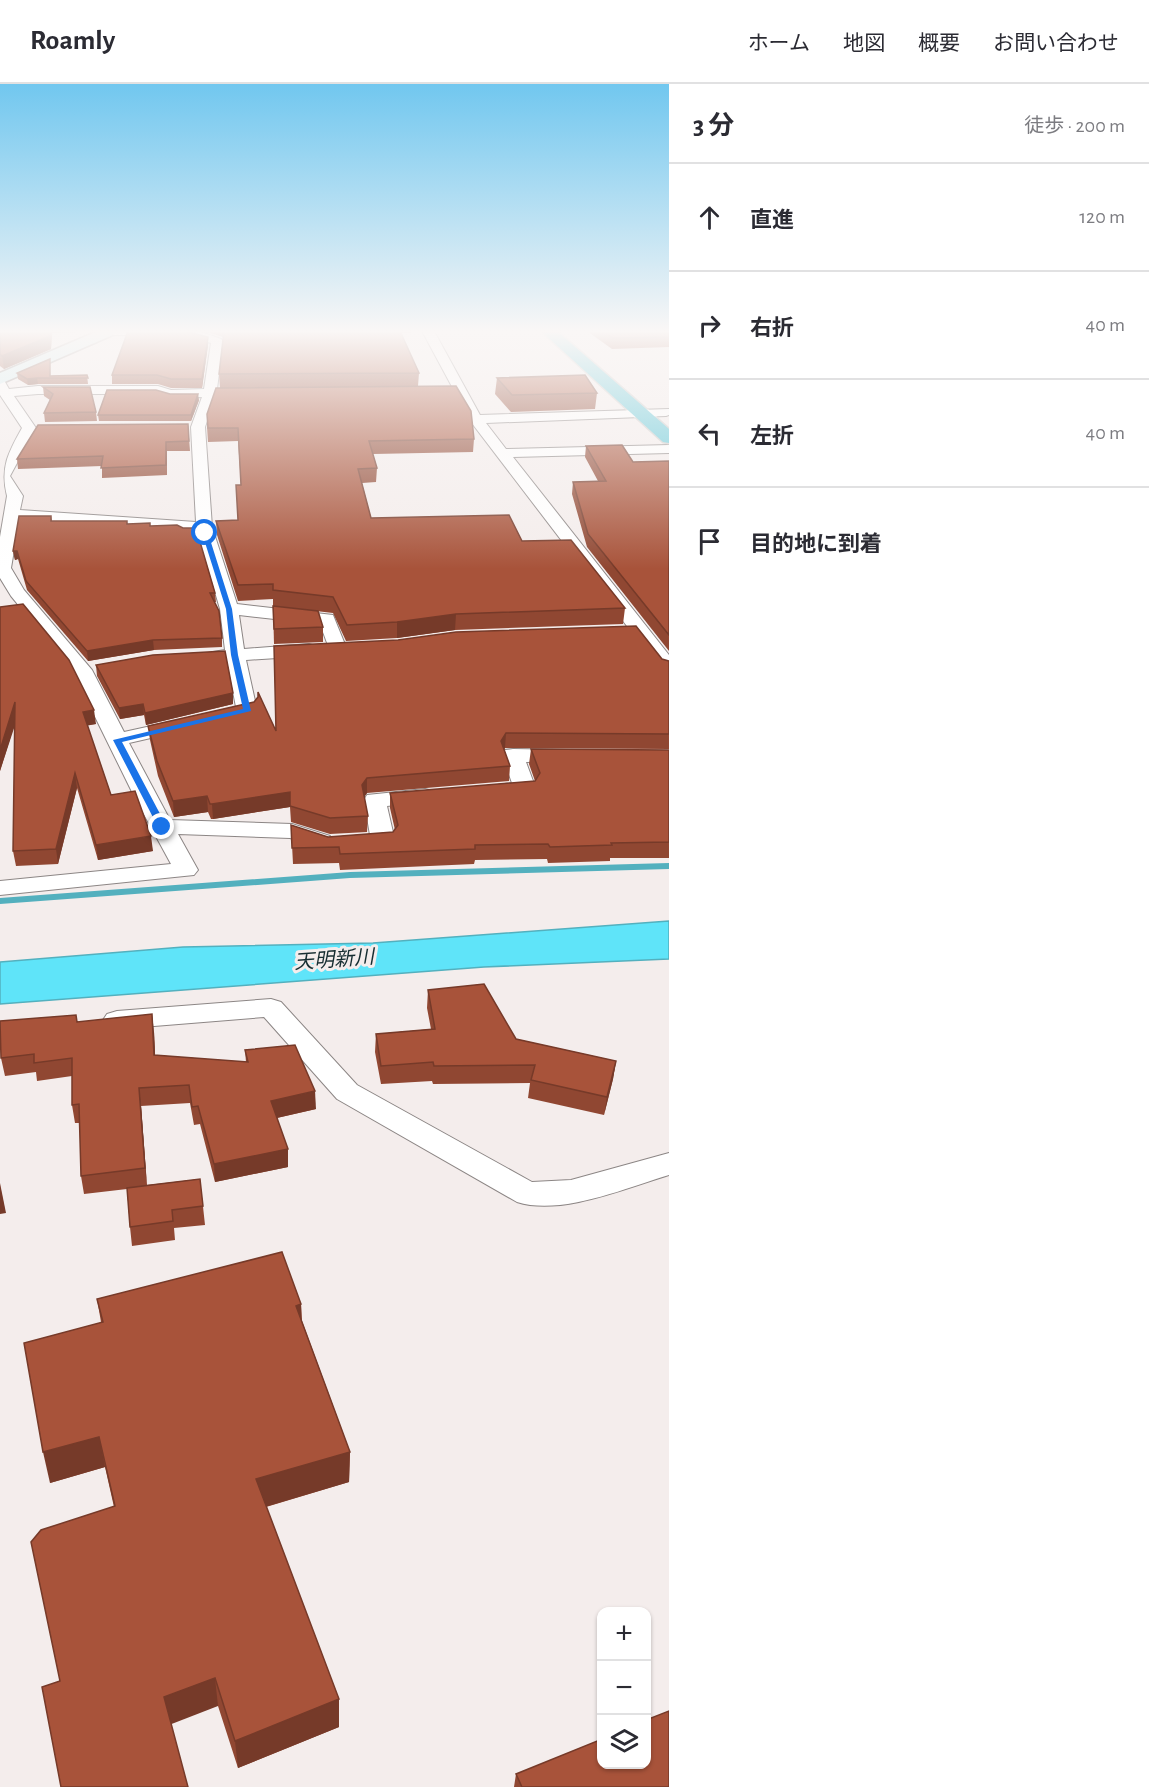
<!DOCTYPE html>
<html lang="ja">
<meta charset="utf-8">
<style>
:root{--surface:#fff;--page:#f7f7f7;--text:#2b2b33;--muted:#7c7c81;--line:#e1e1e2}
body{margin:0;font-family:"Alegreya Sans","Noto Sans JP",sans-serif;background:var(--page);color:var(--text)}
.controls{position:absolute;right:18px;bottom:18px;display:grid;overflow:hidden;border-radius:12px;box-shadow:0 2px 4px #0004}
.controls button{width:54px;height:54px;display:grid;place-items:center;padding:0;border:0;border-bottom:2px solid var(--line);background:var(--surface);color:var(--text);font:30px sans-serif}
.stop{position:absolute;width:18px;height:18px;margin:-14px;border:4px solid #1a73e8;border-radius:50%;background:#fff}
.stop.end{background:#1a73e8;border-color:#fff;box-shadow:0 2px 6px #0008}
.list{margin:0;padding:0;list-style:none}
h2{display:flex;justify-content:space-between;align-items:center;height:78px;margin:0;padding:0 24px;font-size:26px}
h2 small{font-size:20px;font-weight:400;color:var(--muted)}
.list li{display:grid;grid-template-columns:39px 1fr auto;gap:18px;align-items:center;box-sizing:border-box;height:108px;padding:0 24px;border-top:2px solid var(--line)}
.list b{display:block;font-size:22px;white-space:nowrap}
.list em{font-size:20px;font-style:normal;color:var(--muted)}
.icon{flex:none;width:33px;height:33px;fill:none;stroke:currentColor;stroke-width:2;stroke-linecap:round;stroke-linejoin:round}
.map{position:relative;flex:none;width:669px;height:1703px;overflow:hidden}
header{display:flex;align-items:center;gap:36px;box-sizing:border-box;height:84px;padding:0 30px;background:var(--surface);border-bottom:2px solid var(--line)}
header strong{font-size:28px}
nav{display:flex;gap:33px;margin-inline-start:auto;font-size:21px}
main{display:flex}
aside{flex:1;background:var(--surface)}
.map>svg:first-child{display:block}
.water{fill:#5fe4f9;stroke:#53b0be;stroke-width:1.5}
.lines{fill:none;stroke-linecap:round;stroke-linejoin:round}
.stream{fill:#53b0be;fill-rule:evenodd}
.street-casing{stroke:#8c8685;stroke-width:2}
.secondary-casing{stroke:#8c8685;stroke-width:3}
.highway-casing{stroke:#cbcbca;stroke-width:3}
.street{fill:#fff;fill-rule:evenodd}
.secondary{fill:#cdeef3;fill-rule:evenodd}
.highway{fill:#59c5d6;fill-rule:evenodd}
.wall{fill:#904732}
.shaded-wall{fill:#763a29}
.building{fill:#a8533a;stroke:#763a29;stroke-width:1.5}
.route{fill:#1a73e8}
.labels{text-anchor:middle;stroke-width:6;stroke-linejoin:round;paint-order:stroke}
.water-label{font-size:20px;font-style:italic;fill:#162d31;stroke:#f4edec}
</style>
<header>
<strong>Roamly</strong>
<nav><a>ホーム</a><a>地図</a><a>概要</a><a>お問い合わせ</a></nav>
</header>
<main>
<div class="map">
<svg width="669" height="1703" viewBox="0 0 669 1703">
<rect width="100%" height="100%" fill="#f4edec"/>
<path class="water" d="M669,837V875L484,883L0,920V878L183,863L373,859Z"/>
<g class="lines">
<path class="stream" d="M669,779V785L350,794L0,820V814L350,788Z"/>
<g class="street-casing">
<g id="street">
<path d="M104,247H198L221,255L223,257L217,305L230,306L231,309L225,313H215L205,343L212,443L237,520L333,531L346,563L344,567H330L320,540L239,531L244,565L309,560L316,562L318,566L316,570L309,572L246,576L257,626L254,630L219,639L212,637L209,633L212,629L236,623L227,577L213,576L210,572L213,568L225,566L220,525L197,447L19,436L11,484L24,506L92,586L124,648L183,635L190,637L193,641L190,645L129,659L170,736L292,740L330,752L334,757L330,762L322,764L290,754L178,750L198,786L194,791L0,811V797L171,780L134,712L73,588L11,512L0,494V453L7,412C0,384 8,369 22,344L0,311V297L5,298L9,305L38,302H158L171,306L204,305L211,259L179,251H109L105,250ZM38,310H157L170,314L202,313L191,343L196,438L20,426L23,412L10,392L36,344L14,312Z"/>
<path d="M422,247H434L480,331L669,325V331L666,332L486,339L506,365L669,361V369L513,373L669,571V590L662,588L471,338Z"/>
<path d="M513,665L566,666L574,667L577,672L574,677L526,678L536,705L533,710L498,714L490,712L487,707L490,702L512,699L502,671L505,666Z"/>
<path d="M425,705L433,707L436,712L433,717L387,722L395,757L391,762L359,765L351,763L347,758L351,753L370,751L364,716L367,711Z"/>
<path d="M271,915L281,918L357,1001L532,1098L571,1096L669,1069V1091C626,1104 561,1132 517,1118L337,1015L264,933L117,945L107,942L103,936L107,930L117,927Z"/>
</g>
</g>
<g class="secondary-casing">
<path id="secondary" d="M98,247H117L115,250L0,300V289Z"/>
</g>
<g class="highway-casing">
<path id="highway" d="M541,247H557L669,345V359L663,358Z"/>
</g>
<use href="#street" class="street"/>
<use href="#secondary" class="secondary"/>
<use href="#highway" class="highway"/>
</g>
<g class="wall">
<path d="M0,247H76V248L52,249L51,265L4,285L0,282Z"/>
<path d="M204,247H411V249H401L419,289L418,302L474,355L473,368L373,370L377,384L376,398L362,399L371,434L522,457L625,524L623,540L455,546L397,554L346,557L333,529L273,522V515L238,517L217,451L216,437L238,436L241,401L238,357L208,358L207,343L220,304L219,290L223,255V253Z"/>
<path d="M587,247H669V263L612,265Z"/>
<path d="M208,261L202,304H171L158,300H112V291Z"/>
<path d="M50,275V292L87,291L88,300H38L28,301L18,295L17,289Z"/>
<path d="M497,294L597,309L595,325L511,328L495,310Z"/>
<path d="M43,303L96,328L97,337L45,338L44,329L50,316L44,312Z"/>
<path d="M170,310L199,316L191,337H99L98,331Z"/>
<path d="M188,340L190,367H167V391L102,394V382L18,385L17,375Z"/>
<path d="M586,362L633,378L669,377V567L587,463L572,410L573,398L598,397L585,373Z"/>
<path d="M51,432L52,437L150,442L215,509L216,518H214L222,554V563L154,566L88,577L27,506L18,475L15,476L13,467Z"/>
<path d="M273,522L323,543V558L274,560Z"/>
<path d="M0,523L96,640L87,641L111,711L153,767L98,776L77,704L58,780L16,782L13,767L15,639L0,687Z"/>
<path d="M662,575L669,577V665L505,664L504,665L510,682L509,697L367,709L364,713L368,732L367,748L330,750L291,738L290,723L213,735H211L208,728L174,733L158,692L150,656L148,642L276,647Z"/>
<path d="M96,581L233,609V620L146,641L144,631L120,635L97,592Z"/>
<path d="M531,665L669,666V774H610V777L548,779L547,775L475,776L474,780L340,786L339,779L293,780L291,741L328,753L393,748L395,746L390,724V709L535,697L529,680Z"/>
<path d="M428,906L516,955L616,977L613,995L604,1031L528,1014L530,999L433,1000L432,997L381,1000L375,968L376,950L431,945L427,924Z"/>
<path d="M77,938L154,948L155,971L246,978L245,966L316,1025L277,1034L288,1083L215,1098L200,1040L194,1041L190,1019L141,1022L147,1101L200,1095L205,1141L174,1144L175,1156L132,1162L130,1143L127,1105L84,1110L81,1092L80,1039H75L72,1021V992L37,997L36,988L5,992L1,974Z"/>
<path d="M97,1215L301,1220L302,1237L350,1368L349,1398L266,1423L339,1615V1643L238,1684L218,1622L60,1597L114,1423L105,1383L50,1399L101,1238Z"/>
<path d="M516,1690L669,1703H514Z"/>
</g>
<g class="shaded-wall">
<path d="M50,247H76V248L52,249L51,265L4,285L2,272Z"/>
<path d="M208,253V261L202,304V295Z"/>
<path d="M37,294L38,300L28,301L27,295Z"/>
<path d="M198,310L199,316L191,337V331Z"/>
<path d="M13,467H17L18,475L15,476Z"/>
<path d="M456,530L455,546L397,554V538Z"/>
<path d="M153,556L154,566L88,577L87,567Z"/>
<path d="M233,609V620L146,641L145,629Z"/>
<path d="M15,618L18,632L0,687V666Z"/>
<path d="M143,620L144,631L120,635L119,624Z"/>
<path d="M94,626L96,640L85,642L83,628Z"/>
<path d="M506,649L505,664L500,672L501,657Z"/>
<path d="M75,689L77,704L58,780L56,765Z"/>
<path d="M367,694V709L362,716V701Z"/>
<path d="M290,708V723L213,735L212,720Z"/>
<path d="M207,712L208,728L174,733L173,717Z"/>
<path d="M151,752L153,767L98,776L96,761Z"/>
<path d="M152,930L154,948L156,989L154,971Z"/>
<path d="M616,977L613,995L604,1031L607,1013Z"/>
<path d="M139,1004L141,1022L147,1103L145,1084Z"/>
<path d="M315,1007L316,1025L272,1035L271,1017Z"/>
<path d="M288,1065V1083L215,1098L214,1080Z"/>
<path d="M0,1099L6,1129L0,1130Z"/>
<path d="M301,1220L302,1251L296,1222Z"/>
<path d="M99,1353L105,1383L50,1399L43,1368Z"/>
<path d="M350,1368L349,1398L258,1425L256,1395Z"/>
<path d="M215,1594L218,1622L169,1641L164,1613Z"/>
<path d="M339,1615V1643L238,1684L235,1657Z"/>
</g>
<g class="building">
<path d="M0,247H50V252L2,272L0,270Z"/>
<path d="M128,247H185L208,253L202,295H171L157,291H112Z"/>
<path d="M224,247H400L419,289L219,290Z"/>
<path d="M603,247H669V253L613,254Z"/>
<path d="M50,275V292L87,291L88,294H37L27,295L17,289Z"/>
<path d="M585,291L597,309L512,311L497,294Z"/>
<path d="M456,302L471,327L474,355L369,357L377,384L358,385L371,434L509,431L522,457L571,456L625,524L456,530L397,538L347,541L333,513L273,506V500L238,501L216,437L238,436L236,401H241L238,344H208L207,330L216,304Z"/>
<path d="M43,303H90L96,328L44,329L53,310Z"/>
<path d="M107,306H156L170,310H198L191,331H98Z"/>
<path d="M188,340L189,357L166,358V381L101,384L103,372L17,375L38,341Z"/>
<path d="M622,361L633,378L669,377V551L588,450L573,398L606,397L586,362Z"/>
<path d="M19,432H51V437H127V440L150,439V442L177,441L183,444H196L215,509H210L219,527L222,554L153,556L87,567L26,497L17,467H13Z"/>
<path d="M23,520L69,576L94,626L83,628L111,711L135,707L151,752L96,761L75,689L56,765L13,767L15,618L0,666V523Z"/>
<path d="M273,522L318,527L323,543L274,545Z"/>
<path d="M636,542L662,575L669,577V650L506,649L501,657L510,682L367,694L362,701L368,732L330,734L290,722V708L212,720H210L207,712L173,717L157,677L148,642L254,618L258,613V608L276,647L274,562L398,556L456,548Z"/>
<path d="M225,567L233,609L145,629L143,620L119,624L96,581L153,571Z"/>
<path d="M531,665L669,666V758L611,759L612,761L550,763L548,760L475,761V765L340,770L339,763L292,764L291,741L328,753L393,748L398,741L390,709L535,697L540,689Z"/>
<path d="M484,900L516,955L616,977L607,1013L531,996L535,981L434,982L433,978L381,982L376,950L435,945L428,906Z"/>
<path d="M152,930L154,971L248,978L245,966L295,961L315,1007L271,1017L288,1065L214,1080L198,1022L192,1023L189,1001L139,1004L145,1084L81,1092L79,1020L72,1021V974L34,979V970L1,974L0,937L76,931L77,938Z"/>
<path d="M200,1095L203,1122L172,1126L173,1137L130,1143L127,1104Z"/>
<path d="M282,1168L301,1220L296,1222L350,1368L256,1395L339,1615L235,1657L215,1594L164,1613L188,1703H61L42,1603L60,1597L31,1458L41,1446L115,1422L99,1353L43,1368L24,1259L103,1238L97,1215Z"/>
<path d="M669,1627V1703H522L516,1690L602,1655V1680H646V1636Z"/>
</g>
<linearGradient id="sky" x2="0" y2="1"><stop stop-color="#71c7ef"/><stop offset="0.51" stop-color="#faf7f6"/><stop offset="1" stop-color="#faf7f6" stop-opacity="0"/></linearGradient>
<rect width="669" height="485" fill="url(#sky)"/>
<path class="route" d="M205,448L208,449L232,525L238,571L251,627L122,658L167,743L162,746L158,743L113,656L243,625L231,571L226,525L202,449Z"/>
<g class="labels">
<g class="water-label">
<text transform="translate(334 875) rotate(-4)" y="7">天明新川</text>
</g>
</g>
</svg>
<div class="controls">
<button>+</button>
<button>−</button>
<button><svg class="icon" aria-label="layers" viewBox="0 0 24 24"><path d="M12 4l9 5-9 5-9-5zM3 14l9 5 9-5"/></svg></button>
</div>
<div class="stop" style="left:205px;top:449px"></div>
<div class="stop end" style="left:162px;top:743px"></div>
</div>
<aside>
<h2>3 分<small>徒歩 · 200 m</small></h2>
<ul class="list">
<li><svg class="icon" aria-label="ahead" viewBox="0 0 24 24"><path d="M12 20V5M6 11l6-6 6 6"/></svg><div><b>直進</b></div><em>120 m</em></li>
<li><svg class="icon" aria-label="right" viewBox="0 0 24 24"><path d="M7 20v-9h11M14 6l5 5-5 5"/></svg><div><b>右折</b></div><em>40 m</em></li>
<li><svg class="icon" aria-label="left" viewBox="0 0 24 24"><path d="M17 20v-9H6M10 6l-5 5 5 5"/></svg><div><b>左折</b></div><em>40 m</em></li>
<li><svg class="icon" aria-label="arrive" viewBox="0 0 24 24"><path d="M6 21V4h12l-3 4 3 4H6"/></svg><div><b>目的地に到着</b></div></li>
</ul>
</aside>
</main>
